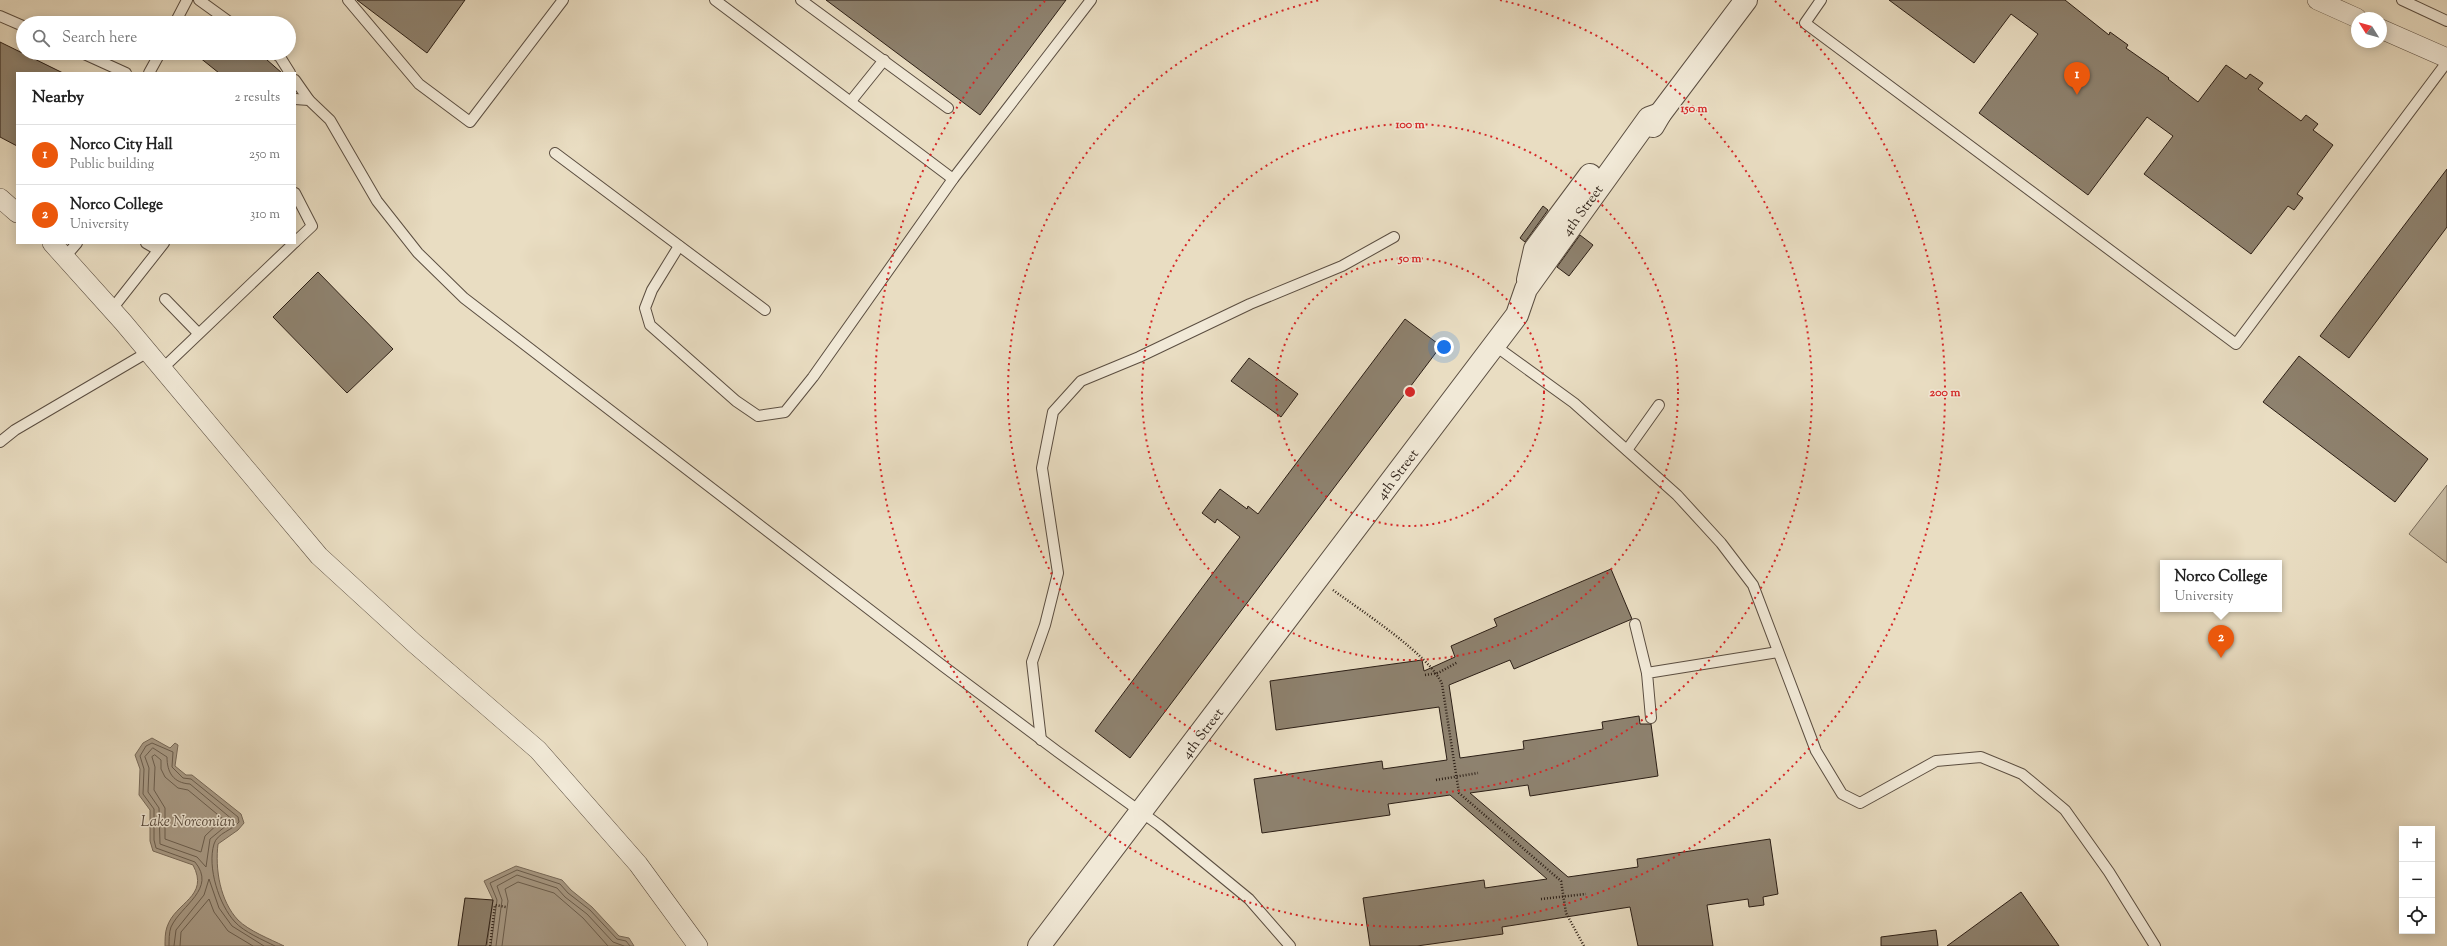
<!DOCTYPE html>
<meta charset="utf-8">
<style>
:root{--surface:#fff;--page:#f2f2f2;--text:#222;--muted:#767676;--line:#e0e0e0;--accent:#ea580c}
body{margin:0;font-family:"Sorts Mill Goudy",serif;background:var(--page);color:var(--text)}
.controls{position:absolute;right:12px;bottom:12px;display:grid;overflow:hidden;border-radius:0px;box-shadow:0 2px 10px #0003}
.controls button{width:36px;height:36px;display:grid;place-items:center;padding:0;border:0;border-bottom:1px solid var(--line);background:var(--surface);color:var(--text);font:20px sans-serif}
.compass{position:absolute;left:2351px;top:12px;width:36px;height:36px;border-radius:50%;background:var(--surface);box-shadow:0 2px 10px #0003;rotate:307deg}
.you{position:absolute;left:1444px;top:347px;width:14px;height:14px;margin:-10px;border:3px solid #fff;border-radius:50%;background:#1a73e8;box-shadow:0 0 0 6px #1a73e833}
.badge{display:grid;place-items:center;width:26px;height:26px;border-radius:50%;background:var(--accent);color:#fff;font-size:13px;font-weight:700}
.pin{position:absolute;translate:-50% -33px;filter:drop-shadow(0 1px 2px #0008)}
.pin::after{content:'';position:absolute;top:21px;width:14px;height:12px;background:inherit;clip-path:polygon(0 0,100% 0,50% 100%)}
.popup{position:absolute;left:2160px;top:560px;width:122px;height:52px;box-sizing:border-box;display:grid;place-content:center;border-radius:0px;background:var(--surface);filter:drop-shadow(0 1px 3px #0005);font-size:13px;white-space:nowrap;color:var(--muted)}
.popup b{font-size:15px;color:var(--text)}
.popup::after{content:'';position:absolute;left:50%;top:100%;margin-left:-8px;border:8px solid transparent;border-top-color:var(--surface)}
.list{margin:0;padding:0;list-style:none}
h2{display:flex;justify-content:space-between;align-items:center;height:52px;margin:0;padding:0 16px;font-size:17px}
h2 small{font-size:13px;font-weight:400;color:var(--muted)}
.list li{display:grid;grid-template-columns:26px 1fr auto;gap:12px;align-items:center;box-sizing:border-box;height:60px;padding:0 16px;border-top:1px solid var(--line)}
.list b{display:block;font-size:15px;white-space:nowrap}
.list p{margin:0;font-size:13px;white-space:nowrap;color:var(--muted)}
.list em{font-size:13px;font-style:normal;color:var(--muted)}
.icon{flex:none;width:22px;height:22px;fill:none;stroke:currentColor;stroke-width:2;stroke-linecap:round;stroke-linejoin:round}
.map{position:relative;flex:none;width:2447px;height:946px;overflow:hidden}
.search{position:absolute;background:var(--surface);box-shadow:0 2px 10px #0003;left:16px;top:16px;width:280px;height:44px;display:flex;align-items:center;gap:10px;box-sizing:border-box;padding:0 14px;border-radius:22px;color:var(--muted);font-size:15px}
.panel{position:absolute;background:var(--surface);box-shadow:0 2px 10px #0003;left:16px;top:72px;width:280px;height:172px;border-radius:0px}
.map>svg:first-child{display:block}
.green{fill:#c9bda5;stroke:#7a6e5e}
.water{fill:#a99c88;stroke:#776a5a}
.lines{fill:none;stroke-linecap:round;stroke-linejoin:round}
.shore{stroke:#6a5e4f;stroke-width:1}
.building{fill:#8e826f;stroke:#2c1f16}
.service-casing{stroke:#5b4e41;stroke-width:12}
.minor-casing{stroke:#5b4e41;stroke-width:20}
.tertiary-casing{stroke:#5b4e41;stroke-width:24}
.path{stroke:#2c1f16;stroke-width:2.5;stroke-dasharray:1 2;stroke-linecap:butt}
.service{stroke:#f1e9d7;stroke-width:10}
.minor{stroke:#f1e9d7;stroke-width:19}
.tertiary{stroke:#f1e9d7;stroke-width:22}
.ring{fill:none;stroke:#d62828;stroke-width:2;stroke-dasharray:2 4}
.labels{text-anchor:middle;stroke-width:3;stroke-linejoin:round;paint-order:stroke}
.street-label{font-size:14px;fill:#2c1f16;stroke:#f1e9d7}
.water-label{font-size:15px;font-style:italic;fill:#584b3e;stroke:#f1e9d7}
.centre{fill:#d62828;stroke:#f1e9d7;stroke-width:2}
.ring-label{font-size:12px;text-anchor:middle;font-weight:bold;fill:#d62828;stroke:#f1e9d7;stroke-width:3;stroke-linejoin:round;paint-order:stroke}
</style>
<div class="map">
<svg width="2447" height="946" viewBox="0 0 2447 946">
<rect width="100%" height="100%" fill="#e9ddc2"/>
<filter id="stains"><feTurbulence type="fractalNoise" baseFrequency=".005" numOctaves="4"/><feColorMatrix values="0 0 0 0 .2 0 0 0 0 .09 0 0 0 0 .02 0 0 0 .5 -.17"/></filter>
<radialGradient id="worn" r=".72"><stop offset=".6" stop-color="#630" stop-opacity="0"/><stop offset="1" stop-color="#630" stop-opacity=".3"/></radialGradient>
<path class="green" d="M2447,485V563L2409,534Z"/>
<g class="water">
<path d="M152,738L170,748L175,743L178,745L175,766L186,775H192L241,814L244,823L238,830L218,844C215,869 220,901 238,920C249,931 270,939 284,946H165C165,940 165,932 167,927C175,902 210,897 193,865L153,851L150,841V810L139,795L140,769L135,755L143,743Z"/>
<path d="M516,866L562,880L571,890L592,907L619,936L629,938L634,946H487L493,900L484,881Z"/>
</g>
<g class="lines">
<g class="shore">
<path d="M153,748L167,757C167,772 173,783 190,784L233,820L210,839L206,867L197,857L160,844L159,808L148,792L149,768L145,757Z"/>
<path d="M155,755L161,760V769L165,777L178,788L188,790L223,819L205,836L201,852L165,839V808L154,790L155,767L152,757Z"/>
<path d="M169,946C169,941 169,932 171,927C181,905 217,889 195,862L156,848L154,840V809L143,794L144,769L140,756L146,746L152,743L173,752L172,767L183,778L191,779L238,817L239,822C233,830 217,833 214,844C207,867 219,905 235,922C244,932 263,940 275,946"/>
<path d="M174,946L176,930L204,895L209,879L219,908L232,926L264,946"/>
<path d="M180,946L181,932L209,899L214,912L228,931L253,946"/>
<path d="M491,946L497,900L490,883L517,870L560,884L568,893L590,910L617,939L626,941L630,946"/>
<path d="M496,946L502,900L497,886L517,875L557,888L565,897L587,914L613,942L624,946"/>
<path d="M502,946L508,901L505,889L518,882L554,893L583,918L608,946"/>
</g>
</g>
<g class="building">
<path d="M357,0H465L427,53Z"/>
<path d="M826,0H1066L980,115Z"/>
<path d="M1889,0H2065L2109,35L2110,32L2128,45L2126,48L2169,78L2168,79L2198,102L2226,65L2246,79L2250,74L2263,83L2258,89L2301,121L2306,115L2318,124L2313,130L2333,145L2297,194L2303,198L2294,210L2288,206L2251,254L2144,174L2173,136L2147,117L2088,195L1979,113L2038,34L2011,14L1974,63Z"/>
<path d="M0,42L63,73H17V146L0,137Z"/>
<path d="M194,53H259L282,73H219Z"/>
<path d="M2447,169V227L2349,358L2320,336Z"/>
<path d="M1543,206L1548,210L1525,242L1520,238Z"/>
<path d="M1580,235L1593,245L1569,276L1557,267Z"/>
<path d="M318,272L393,349L347,393L273,317Z"/>
<path d="M1405,319L1441,346L1130,758L1095,731L1240,537L1217,519L1215,523L1202,513L1220,489L1247,509L1248,506L1258,514Z"/>
<path d="M2299,356L2428,459L2395,502L2263,402Z"/>
<path d="M1249,358L1298,394L1281,417L1231,381Z"/>
<path d="M1611,569L1632,619L1514,669L1510,660L1449,685L1460,758L1524,749L1523,741L1603,729L1602,722L1639,716L1640,724H1651L1658,776L1530,796L1528,785L1470,793L1568,877L1638,867L1637,859L1770,839L1778,894L1763,897L1764,905L1749,907L1748,899L1707,905L1713,946H1638L1630,907L1502,927L1503,934L1417,946H1370L1363,898L1484,880L1485,888L1547,879L1450,795L1388,804L1390,815L1262,833L1254,779L1382,761L1383,769L1447,760L1439,707L1276,730L1270,681L1422,660L1424,671L1455,657L1451,646L1497,626L1494,619Z"/>
<path d="M2021,892L2059,946H1947Z"/>
<path d="M465,898L493,900L486,946H458Z"/>
<path d="M1936,930L1938,946H1881V937Z"/>
</g>
<g class="lines">
<g class="service-casing">
<g id="service">
<path d="M199,0L231,23"/>
<path d="M348,0L419,84L470,122L563,0"/>
<path d="M715,0L953,179"/>
<path d="M801,0L948,108"/>
<path d="M1821,0L1805,23L2236,344L2447,62"/>
<path d="M2402,0L2447,21"/>
<path d="M0,16L23,26"/>
<path d="M175,23L187,0"/>
<path d="M82,53L126,73"/>
<path d="M274,53L280,57L290,73"/>
<path d="M149,73L160,53"/>
<path d="M295,80L309,100"/>
<path d="M295,99L309,100L330,120L377,201L418,253L464,298L943,666L1058,752L1159,825L1249,899L1290,946"/>
<path d="M851,101L884,60"/>
<path d="M555,153L765,310"/>
<path d="M295,193L312,226L295,242"/>
<path d="M146,243L158,250"/>
<path d="M679,246L652,290L645,308L650,325L736,401L758,416L785,412L813,377L953,179L1091,0"/>
<path d="M65,257L77,243"/>
<path d="M165,299L198,333"/>
<path d="M112,309L164,243"/>
<path d="M1494,345L1574,403L1677,495L1721,543L1753,585L1816,751L1842,794L1860,803L1936,761L1981,757L2022,774L2065,810L2109,872L2155,946"/>
<path d="M162,369L294,243"/>
<path d="M0,442L15,430L148,352"/>
<path d="M1627,450L1659,405"/>
<path d="M1635,624L1647,673"/>
<path d="M1651,718L1647,673L1778,652"/>
<path d="M1041,740L1032,662L1045,625L1058,573L1042,468L1053,412L1081,381L1139,357L1250,304L1342,266L1394,237"/>
</g>
</g>
<g class="minor-casing">
<g id="minor">
<path d="M2317,0L2357,18"/>
<path d="M2381,29L2447,58"/>
<path d="M0,198L17,213"/>
<path d="M52,243L123,322L319,556L414,643L538,750L638,864L698,946"/>
</g>
</g>
<g class="tertiary-casing">
<g id="tertiary">
<path d="M1653,126L1660,114L1746,0"/>
<path d="M1528,280L1535,249L1590,175"/>
<path d="M1039,946L1517,315L1526,289L1649,118L1660,114"/>
</g>
</g>
<g class="path">
<path d="M1333,590C1360,610 1430,655 1442,684L1459,793L1561,881L1566,913L1584,946"/>
<path d="M1425,675L1438,673L1458,662"/>
<path d="M1436,780L1478,773"/>
<path d="M1541,899L1586,894"/>
<path d="M490,946L495,905L506,907"/>
</g>
<use href="#service" class="service"/>
<use href="#minor" class="minor"/>
<use href="#tertiary" class="tertiary"/>
</g>
<g class="ring">
<circle cx="1410" cy="392" r="134"/>
<circle cx="1410" cy="392" r="268"/>
<path d="M1500 0A402 402 0 1 1 1320 0"/>
<path d="M1775 1A535 535 0 1 1 1045 1"/>
</g>
<g class="labels">
<g class="street-label">
<text transform="translate(1582 210) rotate(-54)" y="5">4th Street</text>
<text transform="translate(1397 474) rotate(-53)" y="5">4th Street</text>
<text transform="translate(1202 733) rotate(-53)" y="5">4th Street</text>
</g>
<g class="water-label">
<text x="188" y="826">Lake Norconian</text>
</g>
</g>
<circle cx="1410" cy="392" r="6" class="centre"/>
<g class="ring-label">
<text x="1694" y="112">150 m</text>
<text x="1410" y="128">100 m</text>
<text x="1410" y="262">50 m</text>
<text x="1945" y="396">200 m</text>
</g>
<rect width="100%" height="100%" filter="url(#stains)"/>
<rect width="100%" height="100%" fill="url(#worn)"/>
</svg>
<div class="controls">
<button>+</button>
<button>−</button>
<button><svg class="icon" aria-label="locate" viewBox="0 0 24 24"><circle cx="12" cy="12" r="6"/><path d="M12 2v4M12 18v4M2 12h4M18 12h4"/></svg></button>
</div>
<svg class="compass" viewBox="-18 -18 36 36"><path d="M0-13l5 13h-10z" fill="#e53935"/><path d="M0 13l5-13h-10z" fill="#767676"/></svg>
<div class="you"></div>
<div class="pin badge" style="left:2077px;top:95px">1</div>
<div class="pin badge" style="left:2221px;top:658px">2</div>
<div class="popup"><b>Norco College</b>University</div>
<div class="search"><svg class="icon" aria-label="search" viewBox="0 0 24 24"><circle cx="10" cy="10" r="6"/><path d="M15 15l6 6"/></svg>Search here</div>
<section class="panel">
<h2>Nearby<small>2 results</small></h2>
<ul class="list">
<li><span class="badge">1</span><div><b>Norco City Hall</b><p>Public building</p></div><em>250 m</em></li>
<li><span class="badge">2</span><div><b>Norco College</b><p>University</p></div><em>310 m</em></li>
</ul>
</section>
</div>
